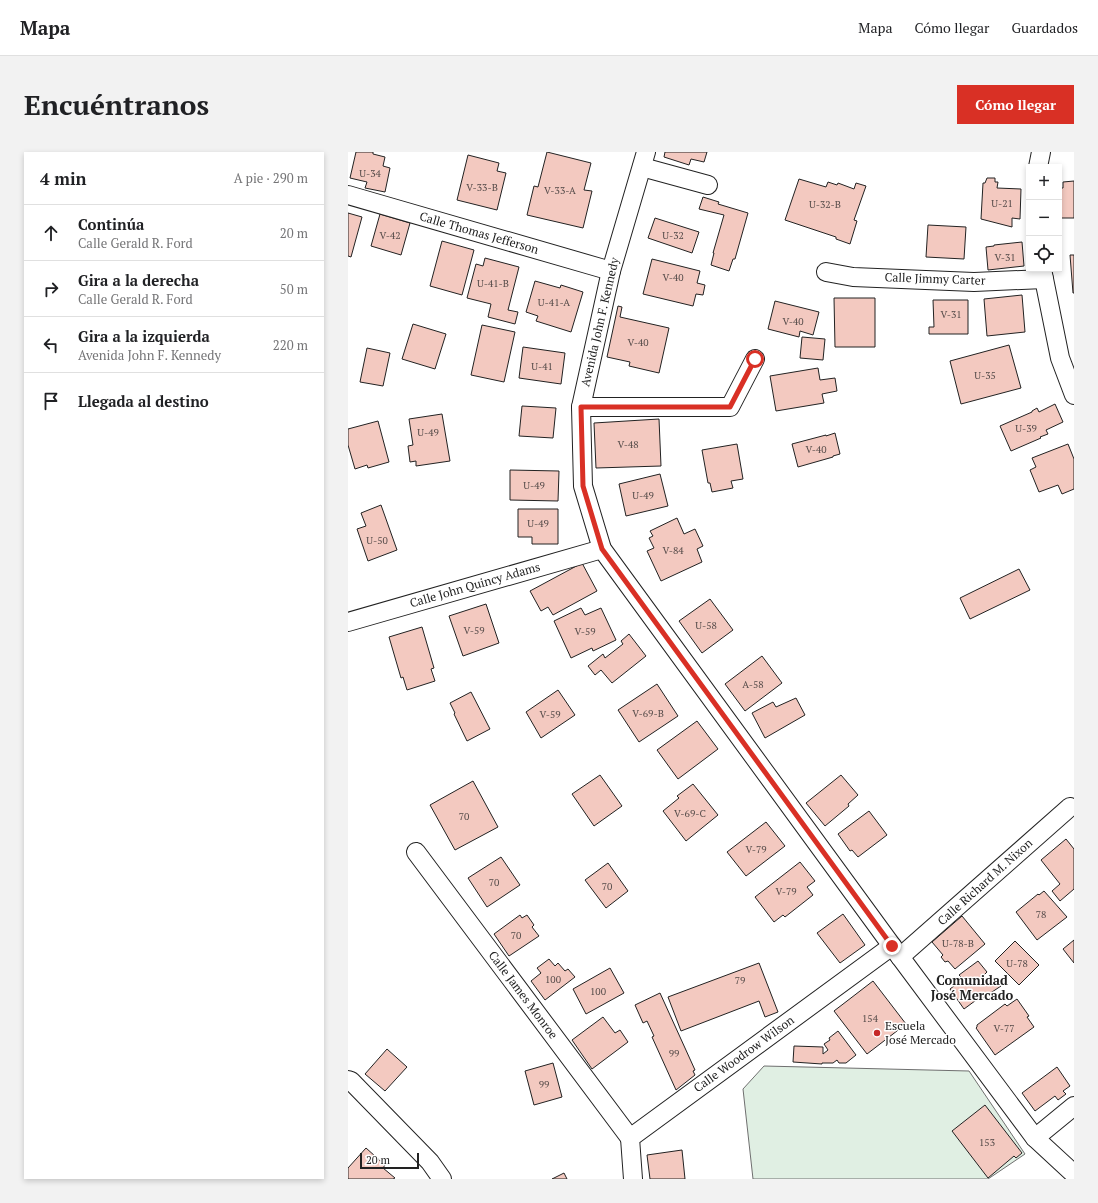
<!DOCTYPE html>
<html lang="es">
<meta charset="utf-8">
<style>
:root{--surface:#fff;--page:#f2f2f2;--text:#202124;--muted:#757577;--line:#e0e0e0;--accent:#d93025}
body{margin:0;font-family:"PT Serif",serif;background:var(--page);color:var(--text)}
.controls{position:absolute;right:12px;top:12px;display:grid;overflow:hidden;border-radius:0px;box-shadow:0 2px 6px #0003}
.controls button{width:36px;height:36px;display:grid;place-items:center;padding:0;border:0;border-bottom:1px solid var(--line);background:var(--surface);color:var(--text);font:20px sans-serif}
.scale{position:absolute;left:12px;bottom:10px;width:59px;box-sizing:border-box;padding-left:4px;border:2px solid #222;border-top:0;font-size:11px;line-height:14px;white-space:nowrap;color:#222;-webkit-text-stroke:3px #fff;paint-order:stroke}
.stop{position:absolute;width:12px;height:12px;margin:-9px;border:3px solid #d93025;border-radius:50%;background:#fff}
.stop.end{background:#d93025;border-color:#fff;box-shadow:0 1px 4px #0008}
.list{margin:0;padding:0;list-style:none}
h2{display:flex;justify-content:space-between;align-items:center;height:52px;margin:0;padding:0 16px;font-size:17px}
h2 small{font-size:13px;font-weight:400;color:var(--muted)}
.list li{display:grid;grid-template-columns:26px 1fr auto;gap:12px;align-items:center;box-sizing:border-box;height:56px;padding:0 16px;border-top:1px solid var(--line)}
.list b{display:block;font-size:15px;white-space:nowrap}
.list p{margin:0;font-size:13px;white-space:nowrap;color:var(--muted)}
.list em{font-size:13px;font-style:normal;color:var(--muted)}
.icon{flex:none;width:22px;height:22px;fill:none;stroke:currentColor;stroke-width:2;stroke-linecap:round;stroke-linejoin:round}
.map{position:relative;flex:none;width:726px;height:1027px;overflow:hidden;border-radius:0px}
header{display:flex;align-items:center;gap:24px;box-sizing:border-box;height:56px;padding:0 20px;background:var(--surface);border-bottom:1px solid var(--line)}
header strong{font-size:19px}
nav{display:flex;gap:22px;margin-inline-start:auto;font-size:14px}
.intro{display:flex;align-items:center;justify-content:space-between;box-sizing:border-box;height:96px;padding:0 24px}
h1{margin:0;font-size:28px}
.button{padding:10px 18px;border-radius:0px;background:var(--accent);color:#fff;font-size:14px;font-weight:700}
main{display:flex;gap:24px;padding:0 24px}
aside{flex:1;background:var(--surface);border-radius:0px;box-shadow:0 2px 6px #0003}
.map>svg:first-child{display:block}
.green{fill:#e0efe3;stroke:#6f6f6f}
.building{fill:#f3c9c0;stroke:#222}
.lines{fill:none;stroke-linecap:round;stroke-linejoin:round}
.street-casing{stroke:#222;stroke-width:20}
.street{stroke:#fff;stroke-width:18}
.route{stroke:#d93025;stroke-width:5}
.poi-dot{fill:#c62828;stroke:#fff;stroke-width:1.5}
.labels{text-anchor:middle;stroke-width:3;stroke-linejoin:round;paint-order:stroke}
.number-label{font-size:10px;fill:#564c4a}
.street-label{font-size:12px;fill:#222;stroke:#fff}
.poi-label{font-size:12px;fill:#222;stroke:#fff;text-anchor:start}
.neighbourhood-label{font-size:13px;font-weight:bold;fill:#222;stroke:#fff}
</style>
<header>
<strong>Mapa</strong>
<nav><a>Mapa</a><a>Cómo llegar</a><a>Guardados</a></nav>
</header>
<div class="intro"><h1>Encuéntranos</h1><a class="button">Cómo llegar</a></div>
<main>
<aside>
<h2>4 min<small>A pie · 290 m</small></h2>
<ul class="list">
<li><svg class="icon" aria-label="ahead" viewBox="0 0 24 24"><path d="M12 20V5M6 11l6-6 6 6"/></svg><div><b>Continúa</b><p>Calle Gerald R. Ford</p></div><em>20 m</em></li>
<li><svg class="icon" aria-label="right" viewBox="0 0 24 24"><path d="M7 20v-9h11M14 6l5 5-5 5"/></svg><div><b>Gira a la derecha</b><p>Calle Gerald R. Ford</p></div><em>50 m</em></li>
<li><svg class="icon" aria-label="left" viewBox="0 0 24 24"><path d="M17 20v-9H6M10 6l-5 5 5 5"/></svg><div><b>Gira a la izquierda</b><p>Avenida John F. Kennedy</p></div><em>220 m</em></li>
<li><svg class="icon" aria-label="arrive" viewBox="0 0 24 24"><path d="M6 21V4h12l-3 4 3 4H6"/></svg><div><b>Llegada al destino</b></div></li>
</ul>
</aside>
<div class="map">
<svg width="726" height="1027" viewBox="0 0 726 1027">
<rect width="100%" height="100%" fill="#fff"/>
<path class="green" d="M416,914L621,919L677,1002L640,1027H405L395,937Z"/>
<g class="building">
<path d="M8,0H25V2L37,5L35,14L42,16L37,40L17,36L19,30L2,26Z"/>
<path d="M199,0L243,11L236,38L244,39L235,76L179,63L186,34L190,35Z"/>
<path d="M317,0H359L356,10L343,7L341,13L316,5Z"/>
<path d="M120,3L151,11L149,19L158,21L149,58L109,48Z"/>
<path d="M639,26H647V30H650L649,36L673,37L672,67L664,66V75L633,67L635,31H637Z"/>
<path d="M451,27L478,35L480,30L489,33L490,31L506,37L508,31L518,34L506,68L509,69L502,92L488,87V85L437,68Z"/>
<path d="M726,29V66H711V36H715V30Z"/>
<path d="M355,45L371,50L370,52L400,61L387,107H385L381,119L363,113L366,101H365L376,63L351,57Z"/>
<path d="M0,61L14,65L3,105L0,104Z"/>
<path d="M32,62L62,71L53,103L23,94Z"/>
<path d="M307,66L351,80L344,101L300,86Z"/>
<path d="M580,73L618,75L616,107L578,105Z"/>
<path d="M94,89L126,98L114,143L82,134Z"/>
<path d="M674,90L676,114L640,118L638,95L646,94V93Z"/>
<path d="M722,103H726V141H725Z"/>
<path d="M137,106L171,115L160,158L170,160L167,172L140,165L143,152L119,146L128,112L135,114Z"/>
<path d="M304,107L352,119L349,131L357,133L355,143L348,142L345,154L295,142Z"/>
<path d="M187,129L212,136L213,133L235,140L223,180L188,169L190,164L178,160Z"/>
<path d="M674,143L677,180L639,184L636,147Z"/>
<path d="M486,146H527V195H487Z"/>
<path d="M585,148H620V182H581V175H586Z"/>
<path d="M427,149L471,160L465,183L452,179L451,185L420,177Z"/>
<path d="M270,154L274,155L272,165L321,176L311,221L281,214L282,210L259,205Z"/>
<path d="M65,172L98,182L87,217L54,207Z"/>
<path d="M134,173L167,180L156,230L123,223Z"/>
<path d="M454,185L477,187L475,208L452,206Z"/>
<path d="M661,193L673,236L613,252L602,209Z"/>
<path d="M175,195L217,201L213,232L171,226Z"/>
<path d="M19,196L42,201L35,234L12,230Z"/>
<path d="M470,216L472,228L487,226L489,239L474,242L476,251L428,259L422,224Z"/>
<path d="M707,252L715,270L698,278L700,282L692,285L693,286L663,299L652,274L684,260V259L689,256L691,260Z"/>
<path d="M174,254L208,256L205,286L171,284Z"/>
<path d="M94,262L102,309L68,314V309L62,310L60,294L65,293L61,267Z"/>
<path d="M311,267L313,314L248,316L246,271Z"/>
<path d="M30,269L41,310L20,316L19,313L7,317L0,293V277Z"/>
<path d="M487,281L492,302L485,304V305L450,315L444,292L478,283V284Z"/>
<path d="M389,292L395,327L383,329L385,336L364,340L362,331H360L354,298Z"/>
<path d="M720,292L726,307V337L714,342L710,333L691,340L682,318L688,315L684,306Z"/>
<path d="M162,318L211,319L210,349L162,348Z"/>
<path d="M312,322L320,354L278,364L271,332Z"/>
<path d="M33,353L49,398L20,409L9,377L18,374L13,361Z"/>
<path d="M170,357H210V392H184V385H170Z"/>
<path d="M329,366L336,382L347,377L355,394L349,397L354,410L313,429L299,399L306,396L301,386L305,384L302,379Z"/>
<path d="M234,411L249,439L205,463L200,455L193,459L182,439Z"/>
<path d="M671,417L682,438L622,467L612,446Z"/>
<path d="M362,447L385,478L354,501L331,469Z"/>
<path d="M138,452L151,491L115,504L101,464Z"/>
<path d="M233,456L237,463L253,456L268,488L245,499L244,496L223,506L206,469Z"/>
<path d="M74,475L86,516L83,517L87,529L59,538L55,525L53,526L41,485Z"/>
<path d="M281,482L298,504L264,531L253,518L247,523L240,514L255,502L257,506L275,492L273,489Z"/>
<path d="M414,504L434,531L397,559L377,532Z"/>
<path d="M309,532L330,564L291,590L270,558Z"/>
<path d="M210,538L227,563L193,586L178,560Z"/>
<path d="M123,540L142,577L119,589L106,562L107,561L102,551Z"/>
<path d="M448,546L457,563L417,586L404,561L425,550L428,555Z"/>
<path d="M349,569L370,597L330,627L309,598Z"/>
<path d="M252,623L274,654L246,674L224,642Z"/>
<path d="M493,623L510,643L500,652L501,654L477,674L458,651Z"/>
<path d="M125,629L150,675L107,698L82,653Z"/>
<path d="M345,632L370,663L338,689L315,659L331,646L329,644Z"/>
<path d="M521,659L539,683L510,705L504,698L502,699L490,682Z"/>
<path d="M418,670L437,694L398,724L379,700Z"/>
<path d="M718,687L726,697V737L712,749L704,739L712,732L693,708Z"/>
<path d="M153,705L172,733L139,755L120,726Z"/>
<path d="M452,710L467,729L459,735L465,743L437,765L435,763L426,770L407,745Z"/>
<path d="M260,711L280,739L258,756L237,728Z"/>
<path d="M696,739L719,765L689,788L668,760L690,742L691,743Z"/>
<path d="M495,762L517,793L492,811L469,781Z"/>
<path d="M172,763L174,766L179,763L186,773L184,775L191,784L161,804L146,782Z"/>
<path d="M614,764L637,792L607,817L600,809L597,810L593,805L595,803L584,790Z"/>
<path d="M726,788V811L715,797Z"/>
<path d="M667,789L691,813L671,833L647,809Z"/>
<path d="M201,807L207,814L210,811L217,819L220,817L227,825L197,848L183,829L193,821L189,816Z"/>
<path d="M630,809L639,820L635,824L641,832L648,827L653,834L632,848L631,846L616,857L602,837L615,827L611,823Z"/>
<path d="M411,811L430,860L417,865L411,849L333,879L320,845Z"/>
<path d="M262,816L276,841L238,862L225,837Z"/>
<path d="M525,829L558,872L519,902L486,859Z"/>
<path d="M312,841L347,918L345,919L347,923L328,938L304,885L306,884L299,869L295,871L287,853Z"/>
<path d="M669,847L681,864L679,865L686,875L647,903L628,876L629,875V873L657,852L659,854Z"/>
<path d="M255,865L267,881L272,878L280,890L244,917L224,888Z"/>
<path d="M490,879L508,903L498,911H491L489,908L485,911H474V912L445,910L446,894L475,895V902L480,898L476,892L482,888L481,886Z"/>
<path d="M39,897L59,915L37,939L17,922Z"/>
<path d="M205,911L214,945L186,953L177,919Z"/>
<path d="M709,915L722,934L715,939L718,942L710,948L707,944L687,959L674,941Z"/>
<path d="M637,953L674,1001L668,1006L666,1004L640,1026L604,979Z"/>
<path d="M18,996L37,1013L35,1016L47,1026L45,1027H0V1016Z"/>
<path d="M334,998L337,1027H302L299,1003Z"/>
<path d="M216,1021L219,1027H204Z"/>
</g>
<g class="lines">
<g class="street-casing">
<g id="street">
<path d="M298,0L263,119L233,255L235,334L254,397L544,794L687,986L726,1022"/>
<path d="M294,15L360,33"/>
<path d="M690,15L693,0"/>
<path d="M0,43L263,119"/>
<path d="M694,117L712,206L726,243"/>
<path d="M478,120L505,125L626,130L696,127"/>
<path d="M233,255H382L407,207"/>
<path d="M0,470L254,397"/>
<path d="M68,700L282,986"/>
<path d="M552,805L722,655"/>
<path d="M0,928L3,929L82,1010L94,1027"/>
<path d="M687,986L726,954"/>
<path d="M285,1027L282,986L544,794"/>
</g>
</g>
<use href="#street" class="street"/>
</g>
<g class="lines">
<path class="route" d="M407,207L382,255H233L235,334L254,397L544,794"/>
</g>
<circle class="poi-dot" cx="529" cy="881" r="4"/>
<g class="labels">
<g class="number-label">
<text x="22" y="25">U-34</text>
<text x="134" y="39">V-33-B</text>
<text x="212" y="42">V-33-A</text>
<text x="654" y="55">U-21</text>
<text x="477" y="56">U-32-B</text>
<text x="42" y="87">V-42</text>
<text x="325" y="87">U-32</text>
<text x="657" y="109">V-31</text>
<text x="325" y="129">V-40</text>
<text x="145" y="135">U-41-B</text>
<text x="206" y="154">U-41-A</text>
<text x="603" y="166">V-31</text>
<text x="445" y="173">V-40</text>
<text x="290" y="194">V-40</text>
<text x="194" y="218">U-41</text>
<text x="637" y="227">U-35</text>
<text x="678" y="280">U-39</text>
<text x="80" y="284">U-49</text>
<text x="280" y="296">V-48</text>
<text x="468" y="301">V-40</text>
<text x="186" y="337">U-49</text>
<text x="295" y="347">U-49</text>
<text x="190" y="375">U-49</text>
<text x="29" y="392">U-50</text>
<text x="325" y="402">V-84</text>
<text x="358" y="477">U-58</text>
<text x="126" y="482">V-59</text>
<text x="237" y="483">V-59</text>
<text x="405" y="536">A-58</text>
<text x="300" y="565">V-69-B</text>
<text x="202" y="566">V-59</text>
<text x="342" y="665">V-69-C</text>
<text x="116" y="668">70</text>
<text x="408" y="701">V-79</text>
<text x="146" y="734">70</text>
<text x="259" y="738">70</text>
<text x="438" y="743">V-79</text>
<text x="693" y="766">78</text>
<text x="168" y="787">70</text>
<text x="610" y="795">U-78-B</text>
<text x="669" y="815">U-78</text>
<text x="205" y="831">100</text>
<text x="392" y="832">79</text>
<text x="250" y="843">100</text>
<text x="522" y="870">154</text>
<text x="656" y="880">V-77</text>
<text x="326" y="905">99</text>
<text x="196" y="936">99</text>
<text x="639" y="994">153</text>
</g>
<g class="street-label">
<text transform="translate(131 81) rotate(16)" y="4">Calle Thomas Jefferson</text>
<text transform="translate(587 127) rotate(2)" y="4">Calle Jimmy Carter</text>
<text transform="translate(252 170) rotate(-77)" y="4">Avenida John F. Kennedy</text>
<text transform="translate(127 433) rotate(-16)" y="4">Calle John Quincy Adams</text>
<text transform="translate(637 730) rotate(-42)" y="4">Calle Richard M. Nixon</text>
<text transform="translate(175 843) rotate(53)" y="4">Calle James Monroe</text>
<text transform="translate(396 902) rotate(-36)" y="4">Calle Woodrow Wilson</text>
</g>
<g class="poi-label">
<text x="537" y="878">Escuela<tspan x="537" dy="14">José Mercado</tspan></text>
</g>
<g class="neighbourhood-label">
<text x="624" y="833">Comunidad<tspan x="624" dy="15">José Mercado</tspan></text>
</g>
</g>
</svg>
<div class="controls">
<button>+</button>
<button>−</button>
<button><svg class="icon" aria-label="locate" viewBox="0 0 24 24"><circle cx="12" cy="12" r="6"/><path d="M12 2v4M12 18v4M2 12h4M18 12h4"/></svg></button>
</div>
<div class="scale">20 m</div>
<div class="stop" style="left:407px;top:207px"></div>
<div class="stop end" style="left:544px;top:794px"></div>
</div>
</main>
